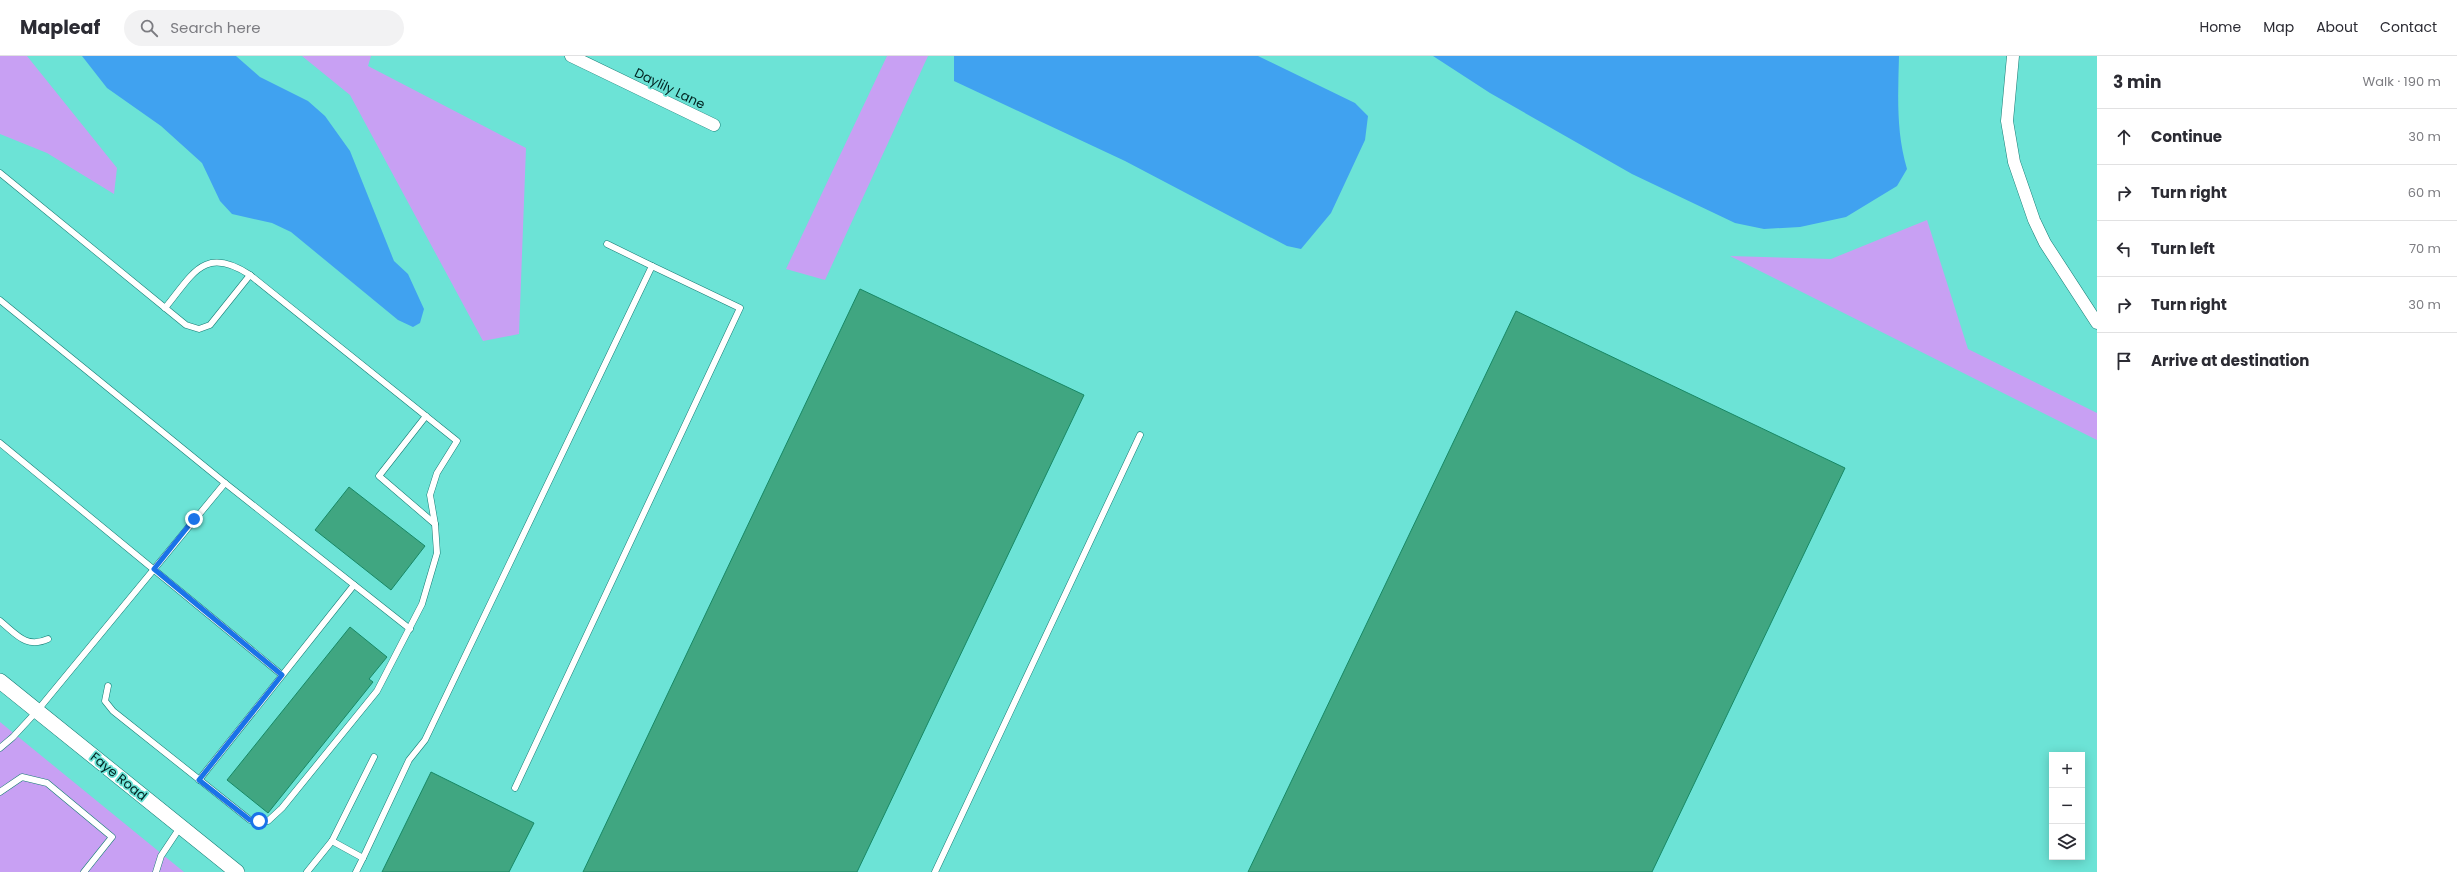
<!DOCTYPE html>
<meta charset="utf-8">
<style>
:root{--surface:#fff;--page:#f2f2f3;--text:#2b2b33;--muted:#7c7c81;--line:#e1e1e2}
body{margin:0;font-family:Poppins,sans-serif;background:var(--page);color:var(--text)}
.controls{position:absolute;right:12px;bottom:12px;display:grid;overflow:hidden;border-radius:0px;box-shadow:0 2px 10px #0003}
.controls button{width:36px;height:36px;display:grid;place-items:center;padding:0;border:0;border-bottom:1px solid var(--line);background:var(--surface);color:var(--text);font:20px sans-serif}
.stop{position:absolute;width:12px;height:12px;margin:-9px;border:3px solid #1a73e8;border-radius:50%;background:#fff}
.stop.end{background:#1a73e8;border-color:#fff;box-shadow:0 1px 4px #0008}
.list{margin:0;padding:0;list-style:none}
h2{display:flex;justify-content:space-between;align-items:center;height:52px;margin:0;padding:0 16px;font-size:17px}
h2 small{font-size:13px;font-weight:400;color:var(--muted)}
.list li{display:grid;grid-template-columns:26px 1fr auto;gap:12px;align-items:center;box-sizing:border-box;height:56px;padding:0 16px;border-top:1px solid var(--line)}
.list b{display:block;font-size:15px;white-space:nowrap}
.list em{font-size:13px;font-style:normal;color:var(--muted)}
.icon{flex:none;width:22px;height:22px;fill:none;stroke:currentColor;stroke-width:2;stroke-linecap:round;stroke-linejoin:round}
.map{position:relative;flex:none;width:2097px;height:816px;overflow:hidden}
header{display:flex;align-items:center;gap:24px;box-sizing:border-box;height:56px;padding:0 20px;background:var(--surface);border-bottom:1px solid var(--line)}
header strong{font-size:19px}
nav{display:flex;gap:22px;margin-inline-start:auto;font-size:14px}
.search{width:280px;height:36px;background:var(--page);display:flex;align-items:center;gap:10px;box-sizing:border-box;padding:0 14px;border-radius:22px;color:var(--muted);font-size:15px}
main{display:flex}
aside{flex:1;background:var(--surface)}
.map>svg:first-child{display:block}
.green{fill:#c8a0f3}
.water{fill:#40a2f0}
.building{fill:#40a681;stroke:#178865}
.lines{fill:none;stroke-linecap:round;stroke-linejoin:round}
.service-casing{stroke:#167c74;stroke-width:7}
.minor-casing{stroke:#167c74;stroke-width:13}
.tertiary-casing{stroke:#167c74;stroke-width:16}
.service{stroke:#fff;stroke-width:6}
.minor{stroke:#fff;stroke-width:12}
.tertiary{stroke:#fff;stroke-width:15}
.route{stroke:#1a73e8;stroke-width:5}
.labels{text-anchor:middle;stroke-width:3.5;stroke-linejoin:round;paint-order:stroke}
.street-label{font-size:13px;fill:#002320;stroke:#6ce3d6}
</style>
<header>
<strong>Mapleaf</strong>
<div class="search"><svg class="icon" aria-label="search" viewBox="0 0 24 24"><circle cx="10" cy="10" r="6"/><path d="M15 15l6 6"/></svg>Search here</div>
<nav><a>Home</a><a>Map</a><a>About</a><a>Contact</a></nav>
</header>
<main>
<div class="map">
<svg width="2097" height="816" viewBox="0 0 2097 816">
<rect width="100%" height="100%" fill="#6ce3d6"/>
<g class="green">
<path d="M0,0H27L117,112L114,138L47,97L0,78Z"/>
<path d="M302,0H371L368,10L526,92L519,278L483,285L350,39Z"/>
<path d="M887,0H928L825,224L786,213Z"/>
<path d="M1927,164L1968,293L2097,357V384L1730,200L1831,203Z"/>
<path d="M0,666L184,816H0Z"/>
</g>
<g class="water">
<path d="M82,0H236L260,21L308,45L325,60L350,95L394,205L408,218L424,253L420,267L413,271L398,264L291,176L272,167L232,158L220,145L202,107L161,70L107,32Z"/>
<path d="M954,0H1258L1355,47L1368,60L1365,84L1331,157L1301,193L1287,190L1125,105L954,25Z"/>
<path d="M1433,0H1899C1898,39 1896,76 1907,113L1897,130L1846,161L1800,171L1764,173L1735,167L1632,118L1490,37Z"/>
</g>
<g class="building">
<path d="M860,233L1084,339L857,816H583Z"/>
<path d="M1516,255L1845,412L1652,816H1248Z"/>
<path d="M349,431L425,490L391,534L315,474Z"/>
<path d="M350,571L387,601L369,623L373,626L268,757L227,724Z"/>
<path d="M431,716L534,767L509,816H382Z"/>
</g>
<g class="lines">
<g class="service-casing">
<g id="service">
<path d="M0,117L186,269L199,273L210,269L250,219L457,385L437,417L430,439L435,468L437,497L422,548L377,635L282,752L268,765L250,764L113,655L105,645L108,630"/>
<path d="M607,188L652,210"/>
<path d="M0,244L225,427L37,655L13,681L0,692"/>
<path d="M165,252C193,218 204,189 250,219"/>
<path d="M426,360L379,420L435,468"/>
<path d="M0,387L282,619"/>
<path d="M225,427L410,573"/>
<path d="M0,565C16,578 26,593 48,583"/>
<path d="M199,724L354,529"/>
<path d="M0,736L22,721L47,727L112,781L84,816"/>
<path d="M332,785L363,802L356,816"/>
<path d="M363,802L409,704L425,684L652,210L740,252L515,732"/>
<path d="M156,816L161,800L181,770"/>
<path d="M307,816L332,785L374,701"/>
<path d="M935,816L1140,379"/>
</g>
</g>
<g class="minor-casing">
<g id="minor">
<path d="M571,0L714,69"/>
<path d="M2013,0L2007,65L2014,106L2034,164L2045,187L2097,267"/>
</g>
</g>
<g class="tertiary-casing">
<path id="tertiary" d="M0,625L237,816"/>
</g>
<use href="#service" class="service"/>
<use href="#minor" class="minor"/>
<use href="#tertiary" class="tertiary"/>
</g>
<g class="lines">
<path class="route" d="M194,463L154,513L282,619L199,724L250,764L259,765"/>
</g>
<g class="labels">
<g class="street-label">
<text transform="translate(670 32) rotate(26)" y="5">Daylily Lane</text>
<text transform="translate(119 720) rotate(39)" y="5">Faye Road</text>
</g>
</g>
</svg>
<div class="controls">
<button>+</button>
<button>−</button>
<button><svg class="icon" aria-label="layers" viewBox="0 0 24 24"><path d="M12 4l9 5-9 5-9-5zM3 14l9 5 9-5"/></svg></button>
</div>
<div class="stop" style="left:259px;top:765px"></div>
<div class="stop end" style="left:194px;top:463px"></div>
</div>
<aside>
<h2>3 min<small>Walk · 190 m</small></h2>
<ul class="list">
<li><svg class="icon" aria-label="ahead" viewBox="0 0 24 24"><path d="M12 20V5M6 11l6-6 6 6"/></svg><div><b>Continue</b></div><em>30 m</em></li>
<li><svg class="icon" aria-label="right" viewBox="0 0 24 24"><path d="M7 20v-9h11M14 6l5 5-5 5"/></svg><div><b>Turn right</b></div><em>60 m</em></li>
<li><svg class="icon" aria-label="left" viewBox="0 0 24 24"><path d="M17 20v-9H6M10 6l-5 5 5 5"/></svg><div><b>Turn left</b></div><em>70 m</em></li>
<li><svg class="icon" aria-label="right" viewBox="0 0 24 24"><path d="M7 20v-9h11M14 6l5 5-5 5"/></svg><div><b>Turn right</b></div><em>30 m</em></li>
<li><svg class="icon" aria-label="arrive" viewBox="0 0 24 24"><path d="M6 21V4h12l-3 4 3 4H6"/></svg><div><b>Arrive at destination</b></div></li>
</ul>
</aside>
</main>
